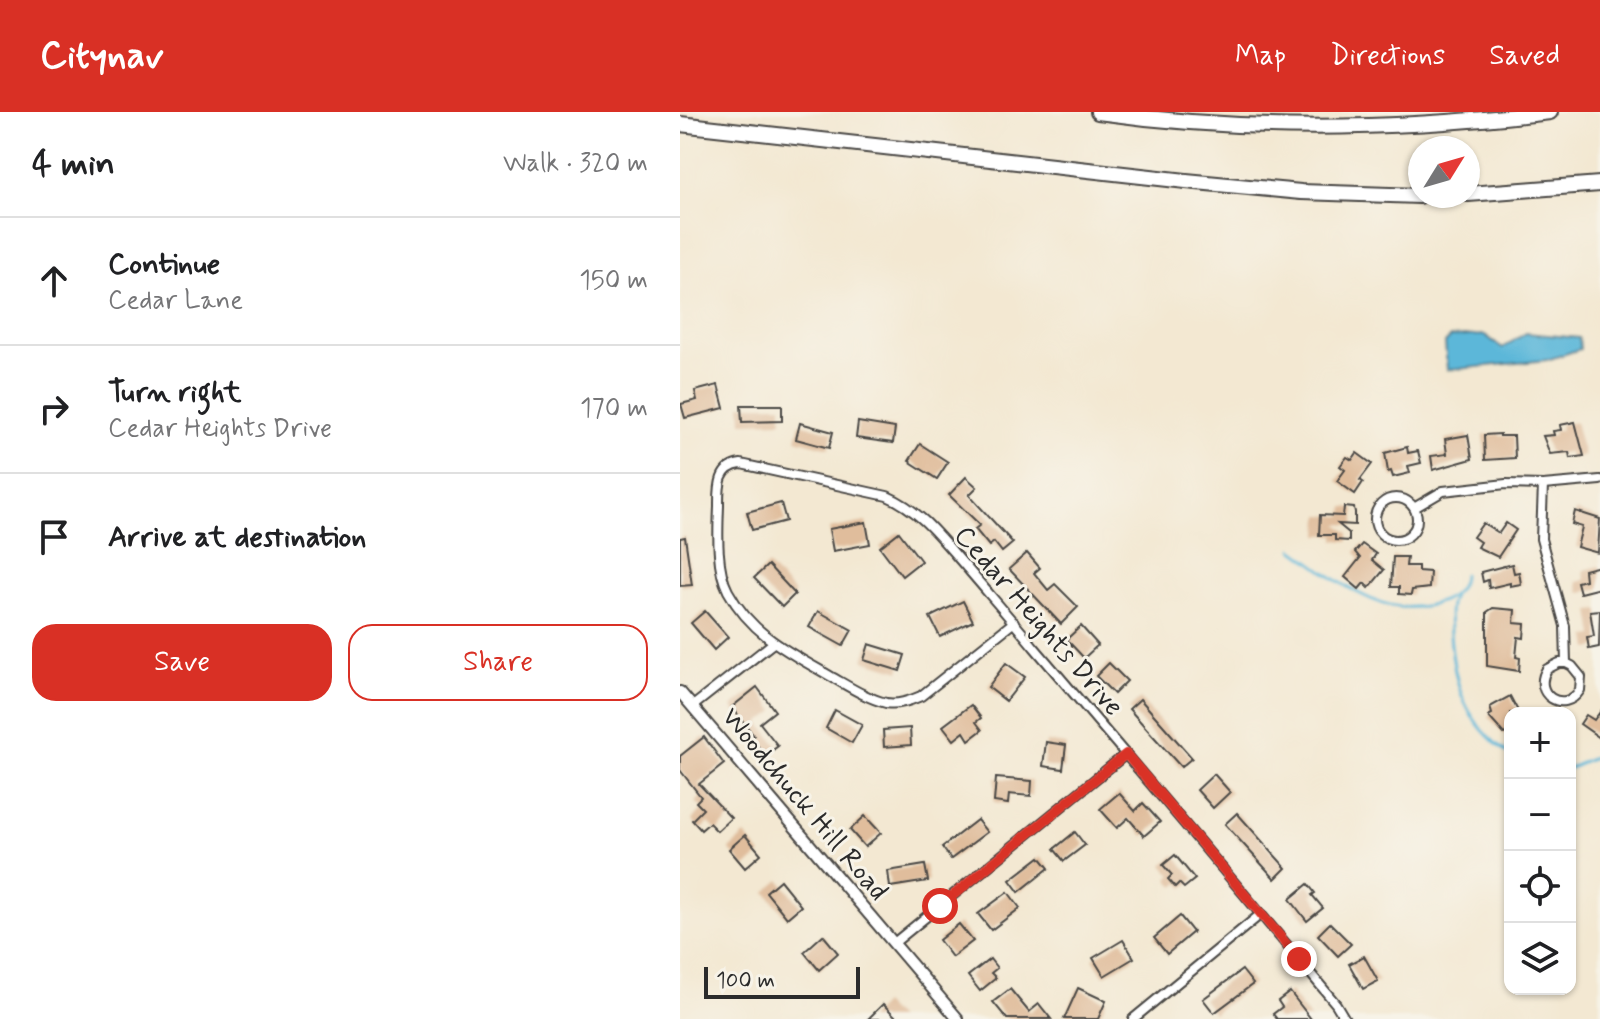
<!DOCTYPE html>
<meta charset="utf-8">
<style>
:root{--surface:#fff;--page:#f2f2f2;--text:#202124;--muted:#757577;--line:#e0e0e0;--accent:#d93025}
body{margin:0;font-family:Mynerve,sans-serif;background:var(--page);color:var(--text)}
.controls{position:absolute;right:24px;bottom:24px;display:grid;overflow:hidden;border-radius:16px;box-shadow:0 2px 6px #0004}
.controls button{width:72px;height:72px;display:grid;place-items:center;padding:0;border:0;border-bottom:2px solid var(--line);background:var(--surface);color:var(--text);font:40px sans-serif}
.compass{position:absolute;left:728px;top:24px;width:72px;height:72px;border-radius:50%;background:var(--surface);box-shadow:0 2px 6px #0004;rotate:53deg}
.scale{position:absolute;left:24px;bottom:20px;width:156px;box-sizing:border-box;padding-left:8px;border:4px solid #2b2b2b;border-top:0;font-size:22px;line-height:28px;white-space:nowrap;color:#2b2b2b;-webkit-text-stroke:6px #f7f3e8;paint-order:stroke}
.stop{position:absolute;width:24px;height:24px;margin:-18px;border:6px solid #d93025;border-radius:50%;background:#fff}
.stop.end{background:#d93025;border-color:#fff;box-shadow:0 2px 8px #0008}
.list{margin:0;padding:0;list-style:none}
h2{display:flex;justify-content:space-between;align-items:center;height:104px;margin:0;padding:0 32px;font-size:34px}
h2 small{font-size:26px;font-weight:400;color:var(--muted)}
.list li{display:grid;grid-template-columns:52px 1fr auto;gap:24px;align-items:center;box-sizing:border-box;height:128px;padding:0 32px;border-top:2px solid var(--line)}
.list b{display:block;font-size:30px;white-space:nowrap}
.list p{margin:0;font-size:26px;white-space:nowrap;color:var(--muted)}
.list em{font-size:26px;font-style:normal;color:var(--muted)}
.actions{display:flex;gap:16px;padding:24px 32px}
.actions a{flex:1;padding:18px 0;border:2px solid var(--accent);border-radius:24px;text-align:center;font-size:28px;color:var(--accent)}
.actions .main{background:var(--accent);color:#fff}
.icon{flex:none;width:44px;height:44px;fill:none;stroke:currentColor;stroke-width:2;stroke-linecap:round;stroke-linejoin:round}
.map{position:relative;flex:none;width:920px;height:907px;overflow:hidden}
header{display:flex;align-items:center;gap:48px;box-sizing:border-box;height:112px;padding:0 40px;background:var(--accent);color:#fff}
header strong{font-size:38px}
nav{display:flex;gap:44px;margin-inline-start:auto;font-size:28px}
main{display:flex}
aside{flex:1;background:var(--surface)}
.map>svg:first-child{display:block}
.water{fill:#5bb7d9;stroke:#437182;stroke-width:2}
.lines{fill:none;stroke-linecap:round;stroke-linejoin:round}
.stream{stroke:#5bb7d9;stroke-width:3}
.building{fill:#e0bd9c}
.minor-casing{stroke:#494744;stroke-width:12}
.tertiary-casing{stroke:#494744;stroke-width:14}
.motorway-casing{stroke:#494744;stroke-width:18}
.minor{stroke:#fff;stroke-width:8}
.tertiary{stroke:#fff;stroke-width:10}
.motorway{stroke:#fff;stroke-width:14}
.route{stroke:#d93025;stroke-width:10}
.labels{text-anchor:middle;stroke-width:6;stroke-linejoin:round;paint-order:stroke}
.street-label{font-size:28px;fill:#2b2b2b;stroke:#f7f3e8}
</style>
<header>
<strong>Citynav</strong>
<nav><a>Map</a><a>Directions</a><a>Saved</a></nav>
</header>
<main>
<aside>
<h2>4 min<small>Walk · 320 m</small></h2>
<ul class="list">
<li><svg class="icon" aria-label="ahead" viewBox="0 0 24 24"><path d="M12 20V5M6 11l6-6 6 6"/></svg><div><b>Continue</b><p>Cedar Lane</p></div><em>150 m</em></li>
<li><svg class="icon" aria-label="right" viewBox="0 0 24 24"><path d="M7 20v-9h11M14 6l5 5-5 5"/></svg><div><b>Turn right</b><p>Cedar Heights Drive</p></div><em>170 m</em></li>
<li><svg class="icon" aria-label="arrive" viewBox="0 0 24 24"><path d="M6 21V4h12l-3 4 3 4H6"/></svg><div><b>Arrive at destination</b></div></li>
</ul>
<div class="actions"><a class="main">Save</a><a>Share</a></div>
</aside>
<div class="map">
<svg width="920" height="907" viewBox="0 0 920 907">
<rect width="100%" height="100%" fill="#f7f3e8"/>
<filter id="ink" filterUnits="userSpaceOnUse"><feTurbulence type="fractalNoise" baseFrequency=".0125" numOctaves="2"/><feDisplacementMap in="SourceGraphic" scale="16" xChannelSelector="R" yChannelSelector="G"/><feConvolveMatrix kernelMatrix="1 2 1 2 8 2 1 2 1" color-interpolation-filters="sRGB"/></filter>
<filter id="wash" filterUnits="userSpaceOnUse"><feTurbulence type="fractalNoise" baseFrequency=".006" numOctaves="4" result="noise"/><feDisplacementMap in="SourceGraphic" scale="32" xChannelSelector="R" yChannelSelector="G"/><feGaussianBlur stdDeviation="1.8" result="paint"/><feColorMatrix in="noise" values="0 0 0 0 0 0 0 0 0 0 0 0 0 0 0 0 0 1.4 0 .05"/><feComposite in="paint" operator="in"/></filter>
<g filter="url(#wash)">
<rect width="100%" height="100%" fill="#f3e8d2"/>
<path class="water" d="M846,221L899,226L900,237L867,248L767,258L765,231L771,225L805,223L822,236Z"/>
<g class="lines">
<g class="stream">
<path d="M613,437C657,468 705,512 762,489C774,484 783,475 783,462"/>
<path d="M773,484C767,495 770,510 770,522C774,575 785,610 830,643"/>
<path d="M890,656L920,643"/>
</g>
</g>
<g id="blocks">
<g class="building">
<path d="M38,273L44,296L5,306L1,292L17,288L15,279Z"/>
<path d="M61,293H102V309L62,310Z"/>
<path d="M178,310L215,316L213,331L176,326Z"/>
<path d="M895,310L904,344L890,346L889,340L870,342L863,324L874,323L873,319L881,318L880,313Z"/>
<path d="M120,311L153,320L149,336L116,327Z"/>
<path d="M820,322V324H834L835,346L805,348L804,323Z"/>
<path d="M788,323L792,347L753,358L751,344L767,342L765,327Z"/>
<path d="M240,332L268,350L257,367L229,349Z"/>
<path d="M727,335L728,341L738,339L741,351L728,354L730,361L713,365L711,359L708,360L705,341Z"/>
<path d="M677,341L692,352L680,368L683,370L675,382L657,369L665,358L660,354L667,345L672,348Z"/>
<path d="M286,365L297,375L289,383L333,431L322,440L314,430L309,434L295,417L300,413L269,383Z"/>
<path d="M101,391L106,409L72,418L67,400Z"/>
<path d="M664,395L674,396L675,400V413L658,412L669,421V429L655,428V423H639L640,403L663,404Z"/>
<path d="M895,399L920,407L918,441L897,435L902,415L892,412Z"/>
<path d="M186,410L190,432L153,439L149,417Z"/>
<path d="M803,411L819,421L826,411L836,418L818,445L797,435L800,430L793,425Z"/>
<path d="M219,420L241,449L222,464L200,435Z"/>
<path d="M5,425L12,473L0,474V426Z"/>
<path d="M682,432L696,442L692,448L704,458L689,476L684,471L679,477L665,465L680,446L675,440Z"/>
<path d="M347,441L360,456L354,461L368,478L375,472L398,495L381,512L329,457Z"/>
<path d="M713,445H727L726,454H738V459L750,460L749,476L732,478L731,483L719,482V475H711Z"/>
<path d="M832,452L834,461L839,460L841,472L830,474V471L809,476L808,468L803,470L801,460Z"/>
<path d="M88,453L115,482L102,495L74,466Z"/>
<path d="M920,454V476L900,481L897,470L905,468L904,458Z"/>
<path d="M283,489L293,509L260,525L250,505Z"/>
<path d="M813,496L835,498L834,511L845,512L844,526L838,525L836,545L840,546L839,559L807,554V500Z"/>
<path d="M920,498L919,535L909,537L907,525L914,524L910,499Z"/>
<path d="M25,499L48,525L34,538L11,511Z"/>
<path d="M138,499L172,518L163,534L129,515Z"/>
<path d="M401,514L418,533L404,546L388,529V526Z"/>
<path d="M189,532L225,543L220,559L184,548Z"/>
<path d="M326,551L345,565L326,589L308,575Z"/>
<path d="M429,551L447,569L434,582L416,564Z"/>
<path d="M77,575L95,599L80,611L98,634L85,644L72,626L74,624L52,595Z"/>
<path d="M830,584L839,601H830V619L824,622L808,604L812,602L810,595Z"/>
<path d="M460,587L512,646L501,655L449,597Z"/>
<path d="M291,593L301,606L296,610L302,618L289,628L284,620L274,628L263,614Z"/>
<path d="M155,598L182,613L172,631L146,616Z"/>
<path d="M920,600V626L900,612L906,603L914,608Z"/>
<path d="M230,616L231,633L204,635L203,618Z"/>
<path d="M24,625L44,652L19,672L51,706L37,719L29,711L21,718L12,708L23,697L16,690L21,685L0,658V644Z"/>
<path d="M366,630L386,633L383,657L363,654Z"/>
<path d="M534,662L550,680L533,696L517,678Z"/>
<path d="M316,666L352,669L351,684L329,682L328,692L314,690Z"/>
<path d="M439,681L455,699L463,691L480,710L464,724L448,706L437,716L420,697Z"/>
<path d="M557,701L606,756L595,767L545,712Z"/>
<path d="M185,704L201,721L185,735L170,718Z"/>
<path d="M297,708L307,720L271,747L262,735Z"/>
<path d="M395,720L405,733L384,749L374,737Z"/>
<path d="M65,723L81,742L65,756L49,737Z"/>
<path d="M495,743L515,767L504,776L499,771L495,775L488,767L492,763L483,753Z"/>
<path d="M360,745L369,756L339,780L330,768Z"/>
<path d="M245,753L248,769L210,775L208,759Z"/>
<path d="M100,768L121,794L107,806L86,780Z"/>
<path d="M628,772L635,781L632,783L643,796L627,809L610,787Z"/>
<path d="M328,780L340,796L311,818L298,802Z"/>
<path d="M500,804L513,820L487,842L474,826Z"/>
<path d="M650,811L671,832L658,844L638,823Z"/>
<path d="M279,812L293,829L272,845L259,828Z"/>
<path d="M143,823L158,841L139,858L124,840Z"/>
<path d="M443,828L454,846L424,864L413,846Z"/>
<path d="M684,844L698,869L683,877L669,852Z"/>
<path d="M310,847L317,856L311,861L316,866L300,879L288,864Z"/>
<path d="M562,858L573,872L534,901L523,887Z"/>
<path d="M398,876L426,889L418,907H384Z"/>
<path d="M330,877L349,900L359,892L371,907H327L313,890Z"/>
<path d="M610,880L631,907H597L593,902L602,895L598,889Z"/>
<path d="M203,892L218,907H188Z"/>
</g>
</g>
</g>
<g filter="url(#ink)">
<use href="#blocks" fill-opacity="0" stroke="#494744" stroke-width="2"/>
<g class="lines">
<g class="minor-casing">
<g id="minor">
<path d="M863,373L861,427L885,514L886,551H879L867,557C851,582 884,603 900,578L901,565L892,554L886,551"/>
<circle cx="716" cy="407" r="21"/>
<path d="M734,396L763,379L826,372L863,373L920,368"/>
<path d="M334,510L241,584C229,589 218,593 206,591C186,586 168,574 150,564C110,541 71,522 48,479C36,456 38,420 39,394C39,375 38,355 61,352L207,384C242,399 262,428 287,456C309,482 332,508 354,535C455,653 556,772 656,892L665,907"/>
<path d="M13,594L93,531"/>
<path d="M214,831L446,642"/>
<path d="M453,907L581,802"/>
</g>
</g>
<g class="tertiary-casing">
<path id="tertiary" d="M0,580L278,907"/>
</g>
<g class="motorway-casing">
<g id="motorway">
<path d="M418,0C567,21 721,18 870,0"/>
<path d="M0,12L506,69L621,80L740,84"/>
<path d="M788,82L920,72"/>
</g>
</g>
<use href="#minor" class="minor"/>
<use href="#tertiary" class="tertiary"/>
<use href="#motorway" class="motorway"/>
</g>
</g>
<g class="lines" filter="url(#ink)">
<path class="route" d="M260,794L446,642L619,847"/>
</g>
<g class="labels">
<g class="street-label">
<text transform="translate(360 508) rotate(49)" y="10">Cedar Heights Drive</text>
<text transform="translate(126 691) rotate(50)" y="10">Woodchuck Hill Road</text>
</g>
</g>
</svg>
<div class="controls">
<button>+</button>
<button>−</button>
<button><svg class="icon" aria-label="locate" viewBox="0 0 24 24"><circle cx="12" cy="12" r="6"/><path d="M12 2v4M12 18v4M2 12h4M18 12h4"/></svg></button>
<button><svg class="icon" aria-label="layers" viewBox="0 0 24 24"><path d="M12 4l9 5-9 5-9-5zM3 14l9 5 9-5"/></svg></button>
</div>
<svg class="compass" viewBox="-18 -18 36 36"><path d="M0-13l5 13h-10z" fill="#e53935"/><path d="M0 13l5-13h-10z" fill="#757577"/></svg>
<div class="scale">100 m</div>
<div class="stop" style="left:260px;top:794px"></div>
<div class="stop end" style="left:619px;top:847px"></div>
</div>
</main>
